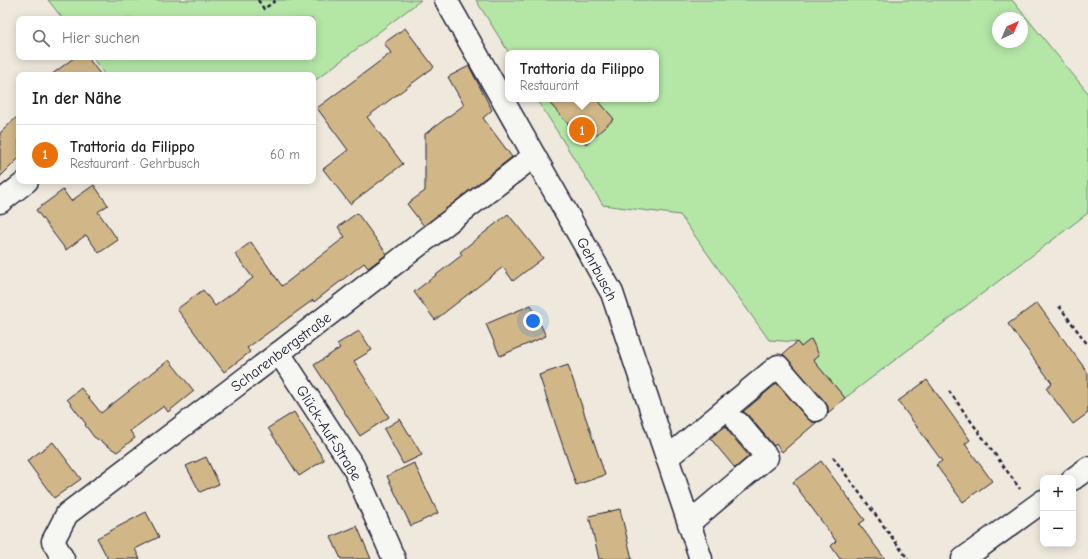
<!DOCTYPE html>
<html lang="de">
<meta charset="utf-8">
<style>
:root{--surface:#fff;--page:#f6f6f6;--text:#222;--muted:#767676;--line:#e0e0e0;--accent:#d1495b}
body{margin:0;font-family:"Comic Neue",sans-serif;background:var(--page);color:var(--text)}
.controls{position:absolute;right:12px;bottom:12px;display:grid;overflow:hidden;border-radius:8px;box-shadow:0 2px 10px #0003}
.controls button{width:36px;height:36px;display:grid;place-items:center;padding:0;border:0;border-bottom:1px solid var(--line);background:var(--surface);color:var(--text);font:20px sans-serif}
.compass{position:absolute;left:992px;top:12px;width:36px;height:36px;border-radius:50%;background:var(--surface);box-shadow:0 2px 10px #0003;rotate:44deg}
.you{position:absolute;left:533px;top:321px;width:14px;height:14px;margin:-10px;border:3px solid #fff;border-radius:50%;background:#1a73e8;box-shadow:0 0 0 6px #1a73e833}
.badge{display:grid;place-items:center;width:26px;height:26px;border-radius:50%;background:var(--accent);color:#fff;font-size:13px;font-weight:700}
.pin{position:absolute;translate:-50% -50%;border:2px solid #fff;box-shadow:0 1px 4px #0006}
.popup{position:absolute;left:505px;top:50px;width:154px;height:52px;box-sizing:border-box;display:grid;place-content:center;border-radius:8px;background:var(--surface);filter:drop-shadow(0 1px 3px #0005);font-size:13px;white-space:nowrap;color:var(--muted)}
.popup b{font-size:15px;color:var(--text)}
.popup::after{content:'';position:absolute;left:50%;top:100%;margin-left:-8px;border:8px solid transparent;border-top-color:var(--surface)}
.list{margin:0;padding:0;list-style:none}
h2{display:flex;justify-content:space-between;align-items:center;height:52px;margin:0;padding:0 16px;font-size:17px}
h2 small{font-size:13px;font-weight:400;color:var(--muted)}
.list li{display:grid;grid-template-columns:26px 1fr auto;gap:12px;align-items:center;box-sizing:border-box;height:60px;padding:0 16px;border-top:1px solid var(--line)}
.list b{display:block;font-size:15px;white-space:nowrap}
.list p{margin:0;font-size:13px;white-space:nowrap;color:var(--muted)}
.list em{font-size:13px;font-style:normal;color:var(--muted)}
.icon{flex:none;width:22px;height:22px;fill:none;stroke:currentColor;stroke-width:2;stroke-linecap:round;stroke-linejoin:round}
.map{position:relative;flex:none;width:1088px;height:559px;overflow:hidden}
.search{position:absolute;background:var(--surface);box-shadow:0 2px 10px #0003;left:16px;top:16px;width:300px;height:44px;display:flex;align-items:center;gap:10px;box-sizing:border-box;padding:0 14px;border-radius:8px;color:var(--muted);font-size:15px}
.panel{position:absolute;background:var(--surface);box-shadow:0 2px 10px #0003;left:16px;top:72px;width:300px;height:112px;border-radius:8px}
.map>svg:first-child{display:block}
.green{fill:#b4e6a6;stroke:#6b8470;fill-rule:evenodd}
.building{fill:#d1b787;stroke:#22223b}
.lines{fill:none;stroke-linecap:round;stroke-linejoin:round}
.minor-casing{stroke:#22223b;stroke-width:25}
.path{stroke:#22223b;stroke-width:2.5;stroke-dasharray:4 3;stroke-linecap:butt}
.minor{stroke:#f6f6f2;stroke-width:22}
.labels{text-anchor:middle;stroke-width:4;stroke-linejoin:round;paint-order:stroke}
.street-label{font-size:15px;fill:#22223b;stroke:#f6f6f2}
</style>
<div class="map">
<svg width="1088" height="559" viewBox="0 0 1088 559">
<rect width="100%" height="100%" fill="#efe9dd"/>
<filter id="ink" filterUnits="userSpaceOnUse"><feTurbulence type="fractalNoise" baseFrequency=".025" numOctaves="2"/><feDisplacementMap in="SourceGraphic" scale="8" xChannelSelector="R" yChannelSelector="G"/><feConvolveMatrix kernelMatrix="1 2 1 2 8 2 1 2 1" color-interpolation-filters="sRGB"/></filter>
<g filter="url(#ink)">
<g class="green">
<path d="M48,0H421L313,82V75H105L92,57H313V19H63Z"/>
<path d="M476,0H1012L1088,93V213L845,398L797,342L769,340L680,215L603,205L537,99H656V53H509ZM998,18H1022V42H998Z"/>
</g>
<g class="building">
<path d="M405,28L434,67L367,117L403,164L350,204L323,169L348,150L317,108L391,53L384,43Z"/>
<path d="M75,57H87L101,75H51Z"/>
<path d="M469,66L492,110L483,118L512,157L424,226L407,204L425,191V134L464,105L448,77Z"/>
<path d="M546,99H597L614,119L586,144Z"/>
<path d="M19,115V158L0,177V133Z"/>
<path d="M94,185L108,205L98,212L118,240L99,253L86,235L66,250L36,210L63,190L71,201Z"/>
<path d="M357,213L387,254L368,268L364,263L314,302L313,300L247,348L250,352L224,372L177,309L203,290L215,306L253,278L235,254L251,242L282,286L345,237L338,227Z"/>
<path d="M508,214L543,258L513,281L503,267L435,320L414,292L462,255L460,252Z"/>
<path d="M1037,303L1088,373V413L1073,424L1046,388L1052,383L1008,324Z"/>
<path d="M531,305L546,336L500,356L486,324Z"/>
<path d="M359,331L372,350L354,361L389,417L360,436L314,365L340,348L337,344Z"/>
<path d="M811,339L819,355L813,360L845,398L828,413V407L825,402L783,354L797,342L801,347Z"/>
<path d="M169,360L194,391L168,412L164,406L130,431L135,438L117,452L94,437L85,425L86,424L67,399L81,388L101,413Z"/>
<path d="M568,365L605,475L576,485L539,375Z"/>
<path d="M927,380L970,440L965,444L992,481L963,502L936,465L942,461L898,401Z"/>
<path d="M777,383L807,418L812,422H817L782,452L776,444L774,446L748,415L743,412Z"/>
<path d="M294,412L324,460L299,476L268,428Z"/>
<path d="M400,419L422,455L403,464L384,429Z"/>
<path d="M726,426L728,431L749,456L735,468L710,438Z"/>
<path d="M53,442L81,479L54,498L27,461Z"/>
<path d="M206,457L219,484L200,492L186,466Z"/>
<path d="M821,461L865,520L859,524L885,559H840L831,546L836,541L793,482Z"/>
<path d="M414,463L438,513L411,526L387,476Z"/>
<path d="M620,509L632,559H599L589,516Z"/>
<path d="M146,512L159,537L135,549L140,559H108L97,538Z"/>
<path d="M357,526L371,559H341L331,537Z"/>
</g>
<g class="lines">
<g class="minor-casing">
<g id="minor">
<path d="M446,0L612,293L701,559"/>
<path d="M0,202L27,181"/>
<path d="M279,353L353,466L394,559"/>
<path d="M667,458L778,366L816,410"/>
<path d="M1073,479L1088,468"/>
<path d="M689,523L767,457L738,423"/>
<path d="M63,559L53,541L67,514L279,353L534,156"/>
<path d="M963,559L1043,501"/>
</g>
</g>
<g class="path">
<path d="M258,0L264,9L276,0"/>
<path d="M1059,306L1088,345"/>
<path d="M949,391L1020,489"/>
<path d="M833,457L908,559"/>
</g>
<use href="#minor" class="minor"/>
</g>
</g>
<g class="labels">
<g class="street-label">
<text transform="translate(597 269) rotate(62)" y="5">Gehrbusch</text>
<text transform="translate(281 352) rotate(-37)" y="5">Scharenbergstraße</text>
<text transform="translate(329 433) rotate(58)" y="5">Glück-Auf-Straße</text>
</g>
</g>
</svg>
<div class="controls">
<button>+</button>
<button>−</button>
</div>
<svg class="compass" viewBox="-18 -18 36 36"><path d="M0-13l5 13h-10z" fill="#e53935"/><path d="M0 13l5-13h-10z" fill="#767676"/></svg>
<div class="you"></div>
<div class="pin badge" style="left:582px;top:130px;background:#e8710a">1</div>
<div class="popup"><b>Trattoria da Filippo</b>Restaurant</div>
<div class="search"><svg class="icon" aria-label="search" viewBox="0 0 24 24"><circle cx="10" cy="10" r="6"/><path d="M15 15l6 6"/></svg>Hier suchen</div>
<section class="panel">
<h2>In der Nähe<small></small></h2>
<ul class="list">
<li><span class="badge" style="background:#e8710a">1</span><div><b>Trattoria da Filippo</b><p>Restaurant · Gehrbusch</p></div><em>60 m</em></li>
</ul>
</section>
</div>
